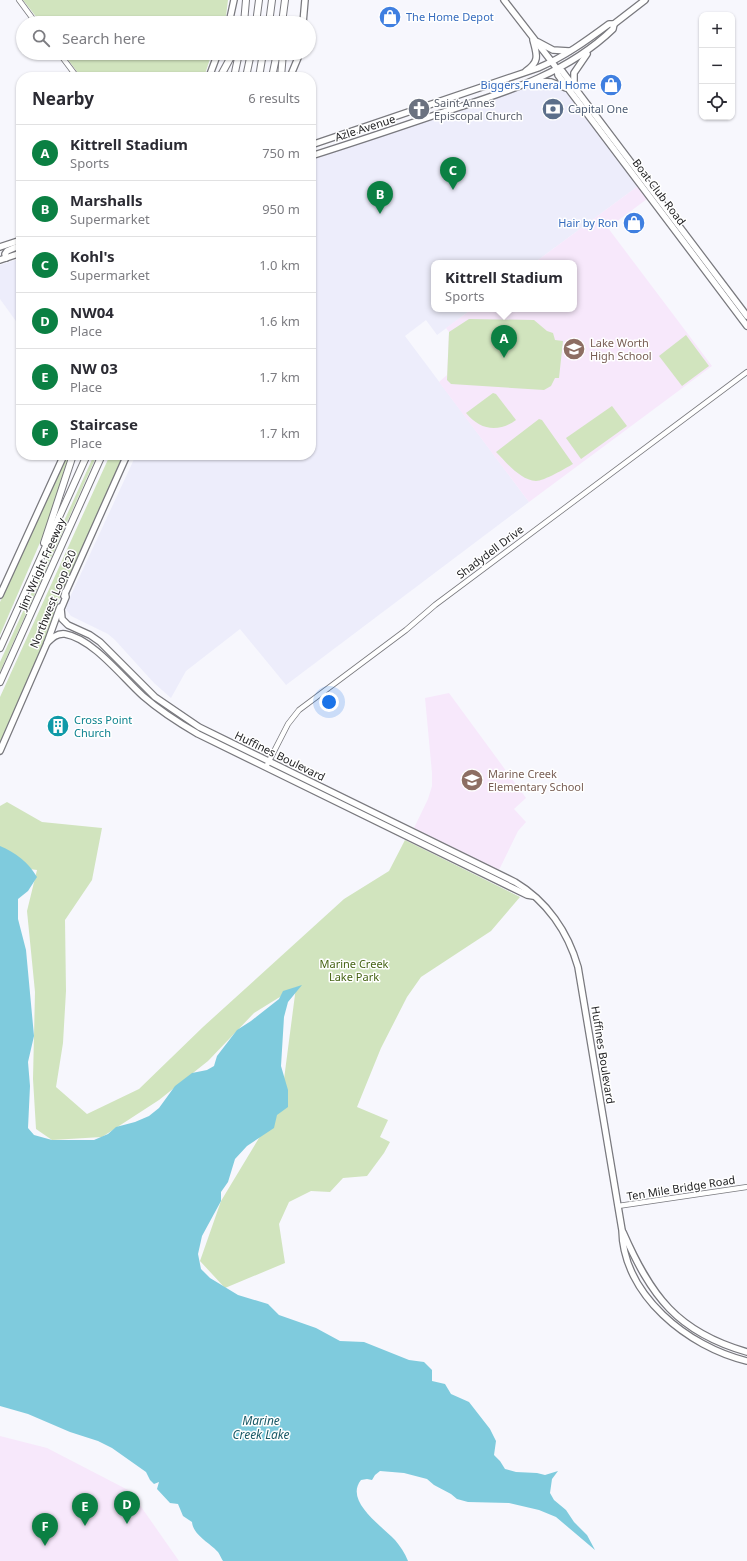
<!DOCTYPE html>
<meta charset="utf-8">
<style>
:root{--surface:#fff;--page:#f2f2f3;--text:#2b2b33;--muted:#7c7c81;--line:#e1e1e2;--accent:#0b8043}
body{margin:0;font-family:"Noto Sans",sans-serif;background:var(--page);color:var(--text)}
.controls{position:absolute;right:12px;top:12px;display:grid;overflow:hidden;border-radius:8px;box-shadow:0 1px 3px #0004}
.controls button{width:36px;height:36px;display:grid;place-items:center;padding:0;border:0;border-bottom:1px solid var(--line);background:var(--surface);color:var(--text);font:20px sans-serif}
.you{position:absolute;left:329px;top:702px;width:14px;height:14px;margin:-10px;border:3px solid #fff;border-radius:50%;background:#1a73e8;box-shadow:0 0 0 6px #1a73e833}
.badge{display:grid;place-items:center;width:26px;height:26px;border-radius:50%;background:var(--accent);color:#fff;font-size:13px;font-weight:700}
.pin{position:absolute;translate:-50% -33px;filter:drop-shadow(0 1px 2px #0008)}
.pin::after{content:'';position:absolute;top:21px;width:14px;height:12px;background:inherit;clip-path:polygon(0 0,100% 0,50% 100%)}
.popup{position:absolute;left:431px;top:260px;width:146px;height:52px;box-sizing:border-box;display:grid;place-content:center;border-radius:8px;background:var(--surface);filter:drop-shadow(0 1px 3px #0005);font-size:13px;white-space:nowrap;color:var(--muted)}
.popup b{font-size:15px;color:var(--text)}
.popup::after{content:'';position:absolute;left:50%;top:100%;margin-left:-8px;border:8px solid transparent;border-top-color:var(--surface)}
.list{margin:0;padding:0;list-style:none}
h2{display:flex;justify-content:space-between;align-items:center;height:52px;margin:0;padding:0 16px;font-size:17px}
h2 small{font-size:13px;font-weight:400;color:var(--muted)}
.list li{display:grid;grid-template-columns:26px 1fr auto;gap:12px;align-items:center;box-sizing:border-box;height:56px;padding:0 16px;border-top:1px solid var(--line)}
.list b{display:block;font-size:15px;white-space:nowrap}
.list p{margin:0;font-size:13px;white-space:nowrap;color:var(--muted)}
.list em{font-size:13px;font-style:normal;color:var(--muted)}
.icon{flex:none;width:22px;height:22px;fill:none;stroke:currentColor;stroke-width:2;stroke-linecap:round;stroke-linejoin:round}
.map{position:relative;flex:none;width:747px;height:1561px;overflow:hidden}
.search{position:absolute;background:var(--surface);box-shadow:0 1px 3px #0004;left:16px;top:16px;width:300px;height:44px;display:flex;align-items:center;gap:10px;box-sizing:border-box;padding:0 14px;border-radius:22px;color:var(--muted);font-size:15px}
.panel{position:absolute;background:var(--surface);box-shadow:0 1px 3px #0004;left:16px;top:72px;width:300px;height:388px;border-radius:16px}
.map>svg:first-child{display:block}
.built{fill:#ededfb}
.education{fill:#f7e8fb}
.green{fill:#d1e4be}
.water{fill:#7fcbdd}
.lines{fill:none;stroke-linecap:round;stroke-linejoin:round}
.minor-casing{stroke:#79797e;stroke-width:6}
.major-casing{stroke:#79797e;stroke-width:8}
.highway-casing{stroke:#79797e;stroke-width:8}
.minor{stroke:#fff;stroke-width:4.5}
.major{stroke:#fff;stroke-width:5.5}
.highway{stroke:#fff;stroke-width:6}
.labels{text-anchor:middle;stroke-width:3;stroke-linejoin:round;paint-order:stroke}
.shop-label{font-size:11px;fill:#366cbe;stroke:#fff;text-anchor:end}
.worship-label{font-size:11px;fill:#5b616d;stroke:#fff;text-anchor:start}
.service-label{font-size:11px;fill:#4e5e75;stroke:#fff;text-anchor:start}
.street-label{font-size:11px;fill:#232325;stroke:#fff}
.education-label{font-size:11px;fill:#785e54;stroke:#fff;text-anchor:start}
.culture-label{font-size:11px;fill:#0d838f;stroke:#fff;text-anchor:start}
.park-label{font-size:11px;fill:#456314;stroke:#fff}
.water-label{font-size:12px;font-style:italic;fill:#195966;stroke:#fff}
</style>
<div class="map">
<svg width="747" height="1561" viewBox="0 0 747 1561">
<rect width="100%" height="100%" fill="#f7f7fd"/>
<g class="built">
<path d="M541,84L560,89L569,93L638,186L534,263H434V309H472L437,335L426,320L405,336L529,502L286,685L240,629L186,671L171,698L154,683L115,640L108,634L71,616L65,608L136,455H311V159L534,85Z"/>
<path d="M21,258V328L0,299V265Z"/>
</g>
<g class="education">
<path d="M638,186L647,199L608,228L712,366L529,502L439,382L447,375L449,332L446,328L472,309H574V263H534Z"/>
<path d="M449,693L526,798L514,809L526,822L518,831L499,870L414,828L428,799L432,786V773L425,698Z"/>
<path d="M0,1436L47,1448L130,1491L179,1561H0Z"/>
</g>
<g class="green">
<path d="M23,0H228L226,16L224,23H41Z"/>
<path d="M63,53H212L204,77H81Z"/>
<path d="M469,319L534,320L547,331L553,333L555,340L563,341L559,378H555L551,386L544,390L451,384L447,380L449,332Z"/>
<path d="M686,335L709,366L682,386L659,356Z"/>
<path d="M493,393L496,394L516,420C498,433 480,430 466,413Z"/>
<path d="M612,406L627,426L581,459L566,438Z"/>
<path d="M539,419L542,420L573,464C566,468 544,481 536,481C520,480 506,462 496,452Z"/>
<path d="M67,455H71L45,531L0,635V602Z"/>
<path d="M94,455H97L0,672V662Z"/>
<path d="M110,455H124L58,602L36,664L0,745V697Z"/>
<path d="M7,802L42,822L102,828L92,880L65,920L66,991L63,1043L56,1087L87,1114L139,1089L203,1027L344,899L389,871L405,840L520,897L491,931L421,977L407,997L381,1048L357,1107L388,1120L380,1137L390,1142L384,1153L367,1176L343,1178L330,1192L311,1191L289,1202L279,1224L285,1263L225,1288L200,1261L221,1201L259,1138L280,1110L296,987L254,1013L208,1061L159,1100L102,1137L52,1140L36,1129L33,1079L35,992L27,911L37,870L0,865V806Z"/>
</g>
<path class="water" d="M0,846C15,852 29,863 37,877L28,891L18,899V919L26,950L34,1036L28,1062L30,1086L28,1128L34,1135L52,1140H94L108,1134L116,1127L135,1122L149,1116L159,1108L175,1086L192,1073L207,1070L214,1066L217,1056L237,1030L251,1021L279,999L283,991L302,985L288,1002L284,1017L281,1066L288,1090V1107L277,1115L274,1128L247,1146L235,1159L228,1182L221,1192V1201L202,1236L198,1254L201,1269L210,1278L238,1295L268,1304L279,1315L316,1328L340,1341L364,1342L409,1360L424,1362L432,1370V1381L445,1384L451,1394L469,1402L490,1429L496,1441L494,1455L500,1461L505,1469L516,1472L537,1473L545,1475L558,1471L552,1479L550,1493L554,1500L566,1510L574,1522L587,1535L595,1550L556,1517L539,1510L509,1503L468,1502L457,1499L451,1494L434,1485L427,1479L404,1473L380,1471L375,1475L372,1480L367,1479L361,1480C344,1501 382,1526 395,1540C400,1546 405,1553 408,1561H223C221,1558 220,1555 218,1552C210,1543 193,1535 192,1522L183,1516L178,1504L170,1503L157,1489L159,1482L154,1484L150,1480L146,1472L112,1448L98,1441L70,1432L28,1414L0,1406Z"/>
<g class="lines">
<g class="minor-casing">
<g id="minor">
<path d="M19,0L36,23"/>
<path d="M59,53L77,77"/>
<path d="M266,767L288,724L299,710L406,630L435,605L747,372"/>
<path d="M618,1206L747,1187"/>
</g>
</g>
<g class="major-casing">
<g id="major">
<path d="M504,0L552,62L557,69L558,75L570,91L747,326"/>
<path d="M229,23L234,0"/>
<path d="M303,23L305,0"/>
<path d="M538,42L553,50L569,51"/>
<path d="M557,69L562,71L747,316"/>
<path d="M526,71C540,61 537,55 533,40"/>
<path d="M209,77L218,53"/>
<path d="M290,77L300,53"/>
<path d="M534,81L551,82L566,88"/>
<path d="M574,88V73L587,54"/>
<path d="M311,145L538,68C564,57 586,41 609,24H614L645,0"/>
<path d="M311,156C352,143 394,129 435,115C499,94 563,77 613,29L614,24"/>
<path d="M0,247L21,240"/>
<path d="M6,258L5,254L7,251L21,245"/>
<path d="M0,260L21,253"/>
<path d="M65,592L66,597L61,609L62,619L68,625L90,635L100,642L155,697L199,727L515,882C547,901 568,932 578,967L622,1230C623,1295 688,1347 747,1361"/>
<path d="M0,595L64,455"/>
<path d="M64,596L127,455"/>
<path d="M47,643C52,638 57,633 65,634C93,639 122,677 143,696C159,710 179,723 198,734L527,895L533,896"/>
<path d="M0,751L47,643L60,607"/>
<path d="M623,1232C651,1296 677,1332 747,1352"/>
</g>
</g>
<g class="highway-casing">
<g id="highway">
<path d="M244,23L246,0"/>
<path d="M256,23L259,0"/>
<path d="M269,23L272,0"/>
<path d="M282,23L285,0"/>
<path d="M220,77L233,53"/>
<path d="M234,77L239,53"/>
<path d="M246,77L251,53"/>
<path d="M259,77L263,53"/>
<path d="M272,77L277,53"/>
<path d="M281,77L283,53"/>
<path d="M44,543L73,455"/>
<path d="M0,648L87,455"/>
<path d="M0,682L102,455"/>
</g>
</g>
<use href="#minor" class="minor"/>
<use href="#major" class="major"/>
<use href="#highway" class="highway"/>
</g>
<defs>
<g id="shop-disc" transform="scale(1.15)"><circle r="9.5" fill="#3f7fe0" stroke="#fff"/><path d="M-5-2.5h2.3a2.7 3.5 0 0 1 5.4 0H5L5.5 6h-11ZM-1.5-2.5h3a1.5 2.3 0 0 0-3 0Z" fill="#fff"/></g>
<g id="church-disc" transform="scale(1.15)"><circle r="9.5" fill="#6b7280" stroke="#fff"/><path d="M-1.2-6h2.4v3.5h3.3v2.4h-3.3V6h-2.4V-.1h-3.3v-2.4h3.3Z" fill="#fff"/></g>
<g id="bank-disc" transform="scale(1.15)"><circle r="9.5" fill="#5c6f8a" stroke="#fff"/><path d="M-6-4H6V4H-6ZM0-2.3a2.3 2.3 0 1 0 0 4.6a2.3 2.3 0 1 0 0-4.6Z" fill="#fff"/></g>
<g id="school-disc" transform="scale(1.15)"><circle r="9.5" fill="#8d6e63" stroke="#fff"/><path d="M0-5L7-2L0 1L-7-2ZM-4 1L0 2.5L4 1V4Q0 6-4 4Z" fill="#fff"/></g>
<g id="building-disc" transform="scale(1.15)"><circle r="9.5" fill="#0f9aa8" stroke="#fff"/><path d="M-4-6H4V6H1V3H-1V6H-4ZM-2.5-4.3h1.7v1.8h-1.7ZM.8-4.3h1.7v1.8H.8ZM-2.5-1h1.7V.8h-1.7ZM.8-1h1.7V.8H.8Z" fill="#fff"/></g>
</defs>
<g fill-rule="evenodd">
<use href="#shop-disc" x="390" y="17"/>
<use href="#shop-disc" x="611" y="85"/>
<use href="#church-disc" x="419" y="109"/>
<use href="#bank-disc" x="553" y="109"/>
<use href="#shop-disc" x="634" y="223"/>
<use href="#school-disc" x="574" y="349"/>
<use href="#building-disc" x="58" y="726"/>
<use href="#school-disc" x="472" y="780"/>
</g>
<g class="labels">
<g class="shop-label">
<text x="406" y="21" text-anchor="start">The Home Depot</text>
<text x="596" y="89">Biggers Funeral Home</text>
<text x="618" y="227">Hair by Ron</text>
</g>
<g class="worship-label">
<text x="434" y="107">Saint Annes<tspan x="434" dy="13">Episcopal Church</tspan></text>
</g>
<g class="service-label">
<text x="568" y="113">Capital One</text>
</g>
<g class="street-label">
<text transform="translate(365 128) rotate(-18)" y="4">Azle Avenue</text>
<text transform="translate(659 192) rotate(53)" y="4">Boat Club Road</text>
<text transform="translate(490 552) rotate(-37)" y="4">Shadydell Drive</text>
<text transform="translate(42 564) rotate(-66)" y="4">Jim Wright Freeway</text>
<text transform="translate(53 599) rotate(-68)" y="4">Northwest Loop 820</text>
<text transform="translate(280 756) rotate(26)" y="4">Huffines Boulevard</text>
<text transform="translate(603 1055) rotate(81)" y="4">Huffines Boulevard</text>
<text transform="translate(681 1188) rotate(-9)" y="4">Ten Mile Bridge Road</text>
</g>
<g class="education-label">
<text x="590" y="347">Lake Worth<tspan x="590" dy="13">High School</tspan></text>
<text x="488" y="778">Marine Creek<tspan x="488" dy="13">Elementary School</tspan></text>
</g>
<g class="culture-label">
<text x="74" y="724">Cross Point<tspan x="74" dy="13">Church</tspan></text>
</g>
<g class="park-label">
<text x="354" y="968">Marine Creek<tspan x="354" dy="13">Lake Park</tspan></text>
</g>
<g class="water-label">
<text x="261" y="1425">Marine<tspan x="261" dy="14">Creek Lake</tspan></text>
</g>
</g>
</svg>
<div class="controls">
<button>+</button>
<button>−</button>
<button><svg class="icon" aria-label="locate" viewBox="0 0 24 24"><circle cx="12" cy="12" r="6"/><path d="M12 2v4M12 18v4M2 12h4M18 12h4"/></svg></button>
</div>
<div class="you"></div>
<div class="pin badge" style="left:504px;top:358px">A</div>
<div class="popup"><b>Kittrell Stadium</b>Sports</div>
<div class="pin badge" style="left:380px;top:214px">B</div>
<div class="pin badge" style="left:453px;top:190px">C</div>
<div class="pin badge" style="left:127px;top:1524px">D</div>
<div class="pin badge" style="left:85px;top:1526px">E</div>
<div class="pin badge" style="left:45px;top:1546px">F</div>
<div class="search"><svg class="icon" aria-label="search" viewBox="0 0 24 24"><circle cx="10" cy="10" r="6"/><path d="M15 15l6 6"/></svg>Search here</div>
<section class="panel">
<h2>Nearby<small>6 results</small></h2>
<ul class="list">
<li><span class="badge">A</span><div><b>Kittrell Stadium</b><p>Sports</p></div><em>750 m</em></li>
<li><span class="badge">B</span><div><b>Marshalls</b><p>Supermarket</p></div><em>950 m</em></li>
<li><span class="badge">C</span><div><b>Kohl's</b><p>Supermarket</p></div><em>1.0 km</em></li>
<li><span class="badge">D</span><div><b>NW04</b><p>Place</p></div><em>1.6 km</em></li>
<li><span class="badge">E</span><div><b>NW 03</b><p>Place</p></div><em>1.7 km</em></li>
<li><span class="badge">F</span><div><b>Staircase</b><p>Place</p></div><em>1.7 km</em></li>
</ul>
</section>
</div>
